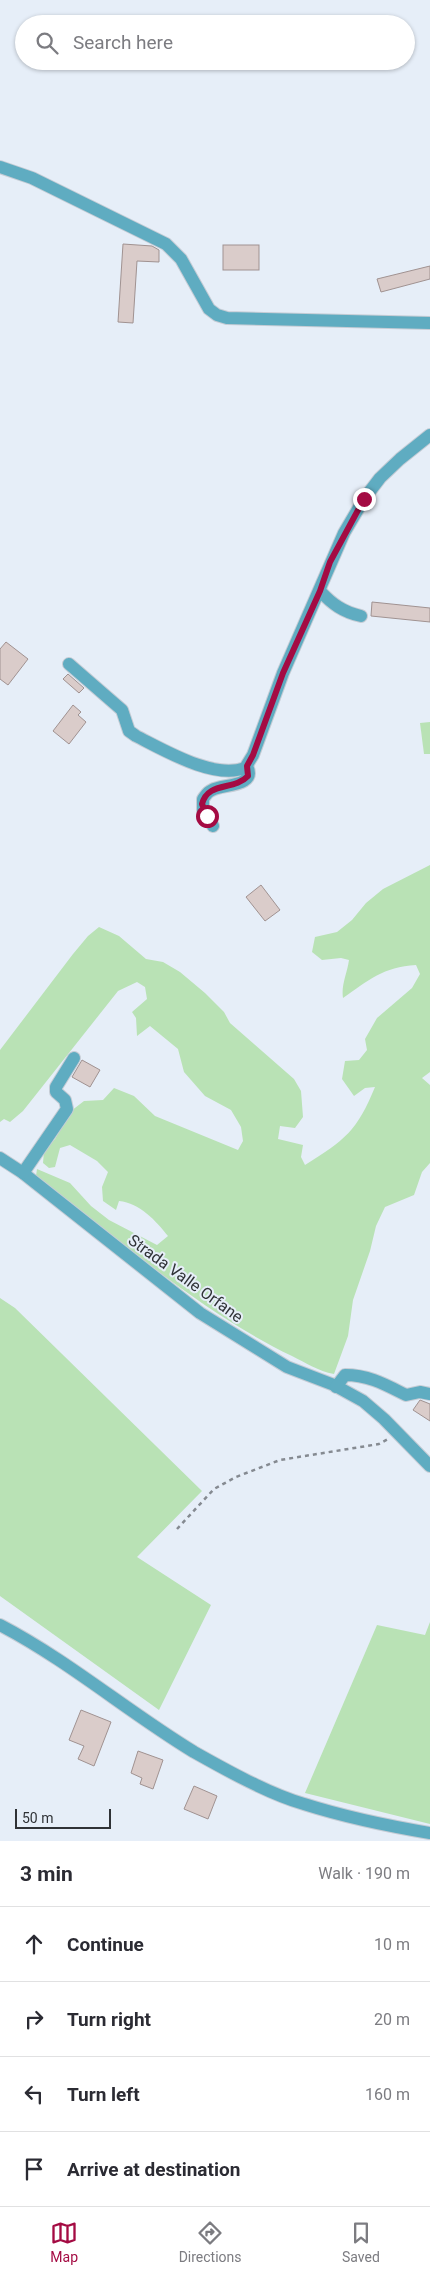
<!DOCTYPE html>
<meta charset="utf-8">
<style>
:root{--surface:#fff;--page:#f7f7f7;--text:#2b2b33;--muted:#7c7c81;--line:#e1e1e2;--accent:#a40b43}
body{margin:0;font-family:Roboto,sans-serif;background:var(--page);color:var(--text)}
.scale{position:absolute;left:15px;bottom:12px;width:96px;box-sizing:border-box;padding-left:5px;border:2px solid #2f3236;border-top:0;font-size:14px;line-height:18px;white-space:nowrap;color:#2f3236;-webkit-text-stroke:4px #e6eef8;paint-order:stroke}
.stop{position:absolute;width:15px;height:15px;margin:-11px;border:4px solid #a40b43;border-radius:50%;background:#fff}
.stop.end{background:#a40b43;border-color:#fff;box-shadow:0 1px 5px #0008}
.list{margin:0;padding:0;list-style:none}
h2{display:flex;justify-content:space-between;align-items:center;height:65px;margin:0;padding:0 20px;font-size:21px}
h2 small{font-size:16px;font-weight:400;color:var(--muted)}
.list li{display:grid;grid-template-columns:32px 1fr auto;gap:15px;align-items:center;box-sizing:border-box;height:75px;padding:0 20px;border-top:1px solid var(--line)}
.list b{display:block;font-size:19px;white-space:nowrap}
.list em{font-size:16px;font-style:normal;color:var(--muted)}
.icon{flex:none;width:28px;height:28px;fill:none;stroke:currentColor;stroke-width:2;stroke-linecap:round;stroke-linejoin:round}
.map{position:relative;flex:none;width:430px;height:1841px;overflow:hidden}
.search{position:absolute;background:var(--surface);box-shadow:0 1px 4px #0004;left:15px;right:15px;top:15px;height:55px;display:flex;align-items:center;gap:12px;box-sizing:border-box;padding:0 18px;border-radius:28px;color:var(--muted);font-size:19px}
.sheet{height:365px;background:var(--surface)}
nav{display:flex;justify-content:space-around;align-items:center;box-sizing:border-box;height:70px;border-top:1px solid var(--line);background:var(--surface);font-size:14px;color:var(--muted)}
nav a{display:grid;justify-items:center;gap:2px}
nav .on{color:var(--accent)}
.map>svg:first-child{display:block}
.green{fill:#b9e2b5}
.building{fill:#daccca;stroke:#a09291}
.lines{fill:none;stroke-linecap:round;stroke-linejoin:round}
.minor-casing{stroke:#c5ccd5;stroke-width:14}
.path{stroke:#858a91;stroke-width:2.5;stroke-dasharray:4 4;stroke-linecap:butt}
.minor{stroke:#5facc1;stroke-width:12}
.route{stroke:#a40b43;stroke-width:6}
.labels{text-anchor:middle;stroke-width:4;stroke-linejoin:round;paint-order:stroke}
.street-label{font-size:16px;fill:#2f3236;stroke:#e6eef8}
</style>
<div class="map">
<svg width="430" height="1841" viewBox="0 0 430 1841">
<rect width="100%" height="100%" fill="#e6eef8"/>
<g class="green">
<path d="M430,722V754H424L420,723Z"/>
<path d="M430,865V1072L422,1078L430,1085V1163L422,1172L414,1195L385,1207L376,1226L370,1251L353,1300L348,1336L334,1374C318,1371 306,1363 292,1356C202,1313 116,1238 36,1176L37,1169L70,1183L91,1206L109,1220L157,1245L168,1236C156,1221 140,1203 119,1201L116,1210L103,1201L102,1187L108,1172L97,1161L70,1145L60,1148L55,1167L49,1168L43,1163L44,1151L55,1139L71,1111L84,1101L103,1100L114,1088L134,1096L155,1116L238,1150L243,1141L241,1127L231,1110L205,1096L184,1072L178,1049L150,1026L137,1036L136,1018L132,1012L147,999L145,987L137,982L118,991L23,1111L10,1122L4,1119L0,1122V1050L73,954L88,936L99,927L119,936L146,959L163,962L180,972L205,993L224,1012L230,1023L294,1079L301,1091L303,1117L295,1128L280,1126L278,1139L303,1145L301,1157L305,1165C345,1140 357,1131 375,1087L365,1088L354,1096L342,1079L345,1061L359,1060L367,1050L365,1039L377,1018L412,988L420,974L416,965C383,967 369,980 343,998C341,985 347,974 349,960L341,958L322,960L312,952L315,937L337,932L352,920L366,903L383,889Z"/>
<path d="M0,1298L15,1308L202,1491L137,1557L211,1605L159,1710L0,1596Z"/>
<path d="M430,1622V1824L305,1793L377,1625L425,1635Z"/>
</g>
<g class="building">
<path d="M123,244L152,246L159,250V262L137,261L133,323L118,322Z"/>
<rect x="223" y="245" width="36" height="25"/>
<path d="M430,266V279L381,292L377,279Z"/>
<path d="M372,602L430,608V622L371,616Z"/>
<path d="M6,642L28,659L8,685L0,679V649Z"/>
<path d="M68,674L84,688L79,693L63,679Z"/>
<path d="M73,705L81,712L78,715L86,722L69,744L53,731Z"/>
<path d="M261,885L280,910L265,921L246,897Z"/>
<path d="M82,1060L100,1070L90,1087L72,1077Z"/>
<path d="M420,1400L430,1404V1421L413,1410Z"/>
<path d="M81,1710L111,1722L94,1766L78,1759L84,1746L69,1740Z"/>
<path d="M138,1751L163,1760L153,1789L140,1784L142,1778L131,1773Z"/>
<path d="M194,1786L217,1796L208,1819L184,1809Z"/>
</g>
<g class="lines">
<g class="minor-casing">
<g id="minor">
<path d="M0,167L32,178L166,244L181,259L209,309L217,315L227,318L430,323"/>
<path d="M320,591C332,604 343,612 361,616"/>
<path d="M69,664L122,710L129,731L136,736C164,750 214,780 245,768L253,755L283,673L344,533L364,499L380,478L400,459L430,435"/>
<path d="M213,826L203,810V799C206,795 207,792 212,790C223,784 257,787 247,766"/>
<path d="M0,1158L23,1173L200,1313L287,1367L334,1385L363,1401L384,1419L430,1466"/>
<path d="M23,1173L67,1109L65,1100L56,1092V1087L74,1058"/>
<path d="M336,1387L345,1375C369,1375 386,1385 406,1395L420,1392L430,1394"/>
<path d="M0,1625C69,1661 128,1712 194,1752C226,1770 269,1794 304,1804C345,1817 388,1826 430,1833"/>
</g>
</g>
<path class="path" d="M177,1529L214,1489L236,1477L280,1460L379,1444L388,1439"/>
<use href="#minor" class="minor"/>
</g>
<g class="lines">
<path class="route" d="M207,816L202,804C208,781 234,791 248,776L247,766L253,755L283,673L320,591L330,562L364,499"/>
</g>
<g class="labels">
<g class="street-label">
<text transform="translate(186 1278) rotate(36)" y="6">Strada Valle Orfane</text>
</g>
</g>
</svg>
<div class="scale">50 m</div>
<div class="stop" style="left:207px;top:816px"></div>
<div class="stop end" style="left:364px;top:499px"></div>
<div class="search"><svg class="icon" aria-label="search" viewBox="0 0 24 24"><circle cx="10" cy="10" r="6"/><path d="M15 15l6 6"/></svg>Search here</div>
</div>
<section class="sheet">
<h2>3 min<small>Walk · 190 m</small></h2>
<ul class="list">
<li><svg class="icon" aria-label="ahead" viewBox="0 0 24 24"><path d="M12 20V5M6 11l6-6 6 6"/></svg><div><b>Continue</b></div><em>10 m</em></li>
<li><svg class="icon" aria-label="right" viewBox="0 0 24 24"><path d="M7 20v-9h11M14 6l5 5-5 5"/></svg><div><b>Turn right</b></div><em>20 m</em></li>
<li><svg class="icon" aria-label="left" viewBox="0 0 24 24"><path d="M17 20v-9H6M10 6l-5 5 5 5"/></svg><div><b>Turn left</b></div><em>160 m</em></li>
<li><svg class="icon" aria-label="arrive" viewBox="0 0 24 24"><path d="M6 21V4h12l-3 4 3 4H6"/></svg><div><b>Arrive at destination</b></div></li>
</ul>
</section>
<nav>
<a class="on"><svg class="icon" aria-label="map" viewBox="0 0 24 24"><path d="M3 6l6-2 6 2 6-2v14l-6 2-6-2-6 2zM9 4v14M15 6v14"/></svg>Map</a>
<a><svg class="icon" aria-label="directions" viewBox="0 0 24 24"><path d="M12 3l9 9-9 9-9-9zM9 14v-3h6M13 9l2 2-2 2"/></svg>Directions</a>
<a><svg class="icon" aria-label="saved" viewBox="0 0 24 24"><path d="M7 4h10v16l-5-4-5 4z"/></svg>Saved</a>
</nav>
